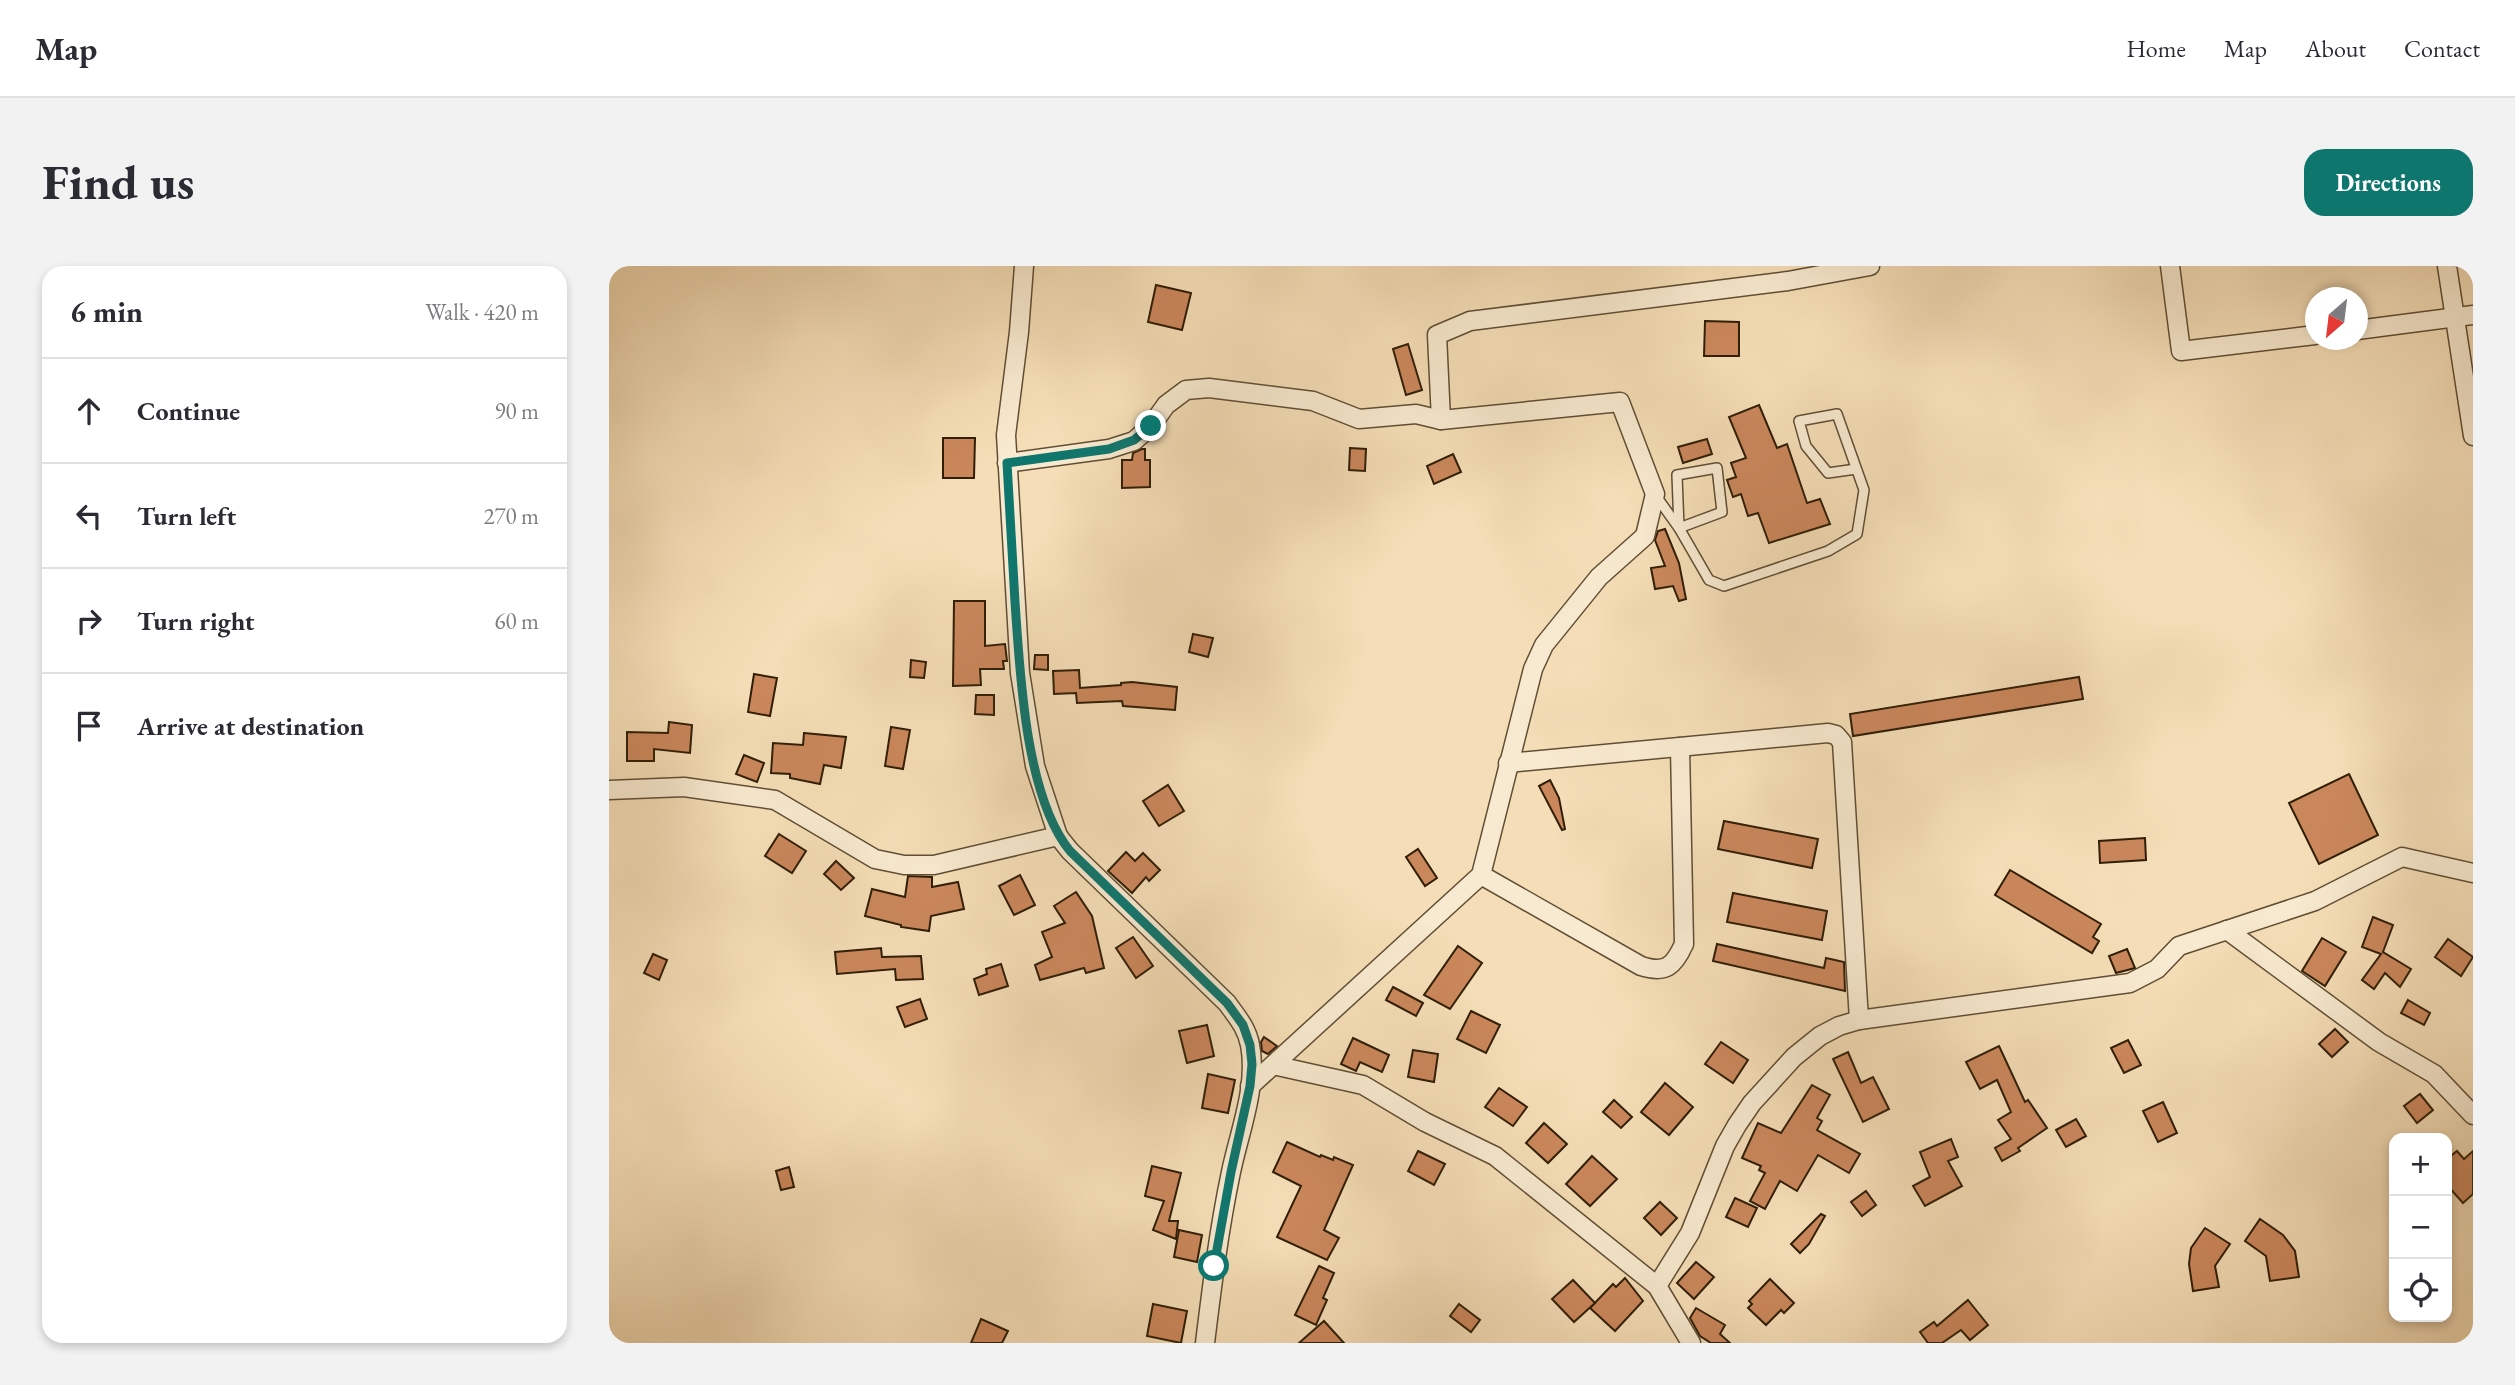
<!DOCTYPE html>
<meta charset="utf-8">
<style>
:root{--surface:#fff;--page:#f2f2f3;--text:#2b2b33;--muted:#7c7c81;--line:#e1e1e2;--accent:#0f766e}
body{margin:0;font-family:"EB Garamond",serif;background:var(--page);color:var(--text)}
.controls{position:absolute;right:21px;bottom:21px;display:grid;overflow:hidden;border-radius:14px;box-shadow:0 4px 10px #0003}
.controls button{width:63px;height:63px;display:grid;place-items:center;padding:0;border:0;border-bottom:2px solid var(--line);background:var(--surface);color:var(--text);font:35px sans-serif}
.compass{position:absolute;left:1696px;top:21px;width:63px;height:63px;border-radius:50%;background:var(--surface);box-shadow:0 4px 10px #0003;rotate:208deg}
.stop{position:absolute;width:21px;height:21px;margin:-16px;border:5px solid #0f766e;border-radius:50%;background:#fff}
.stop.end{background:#0f766e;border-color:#fff;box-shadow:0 2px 7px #0008}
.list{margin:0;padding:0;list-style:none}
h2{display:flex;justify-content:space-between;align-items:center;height:91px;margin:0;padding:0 28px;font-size:30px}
h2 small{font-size:23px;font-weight:400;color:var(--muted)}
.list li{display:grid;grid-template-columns:46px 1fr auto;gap:21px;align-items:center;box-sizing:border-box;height:105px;padding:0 28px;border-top:2px solid var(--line)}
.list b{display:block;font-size:26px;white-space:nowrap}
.list em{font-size:23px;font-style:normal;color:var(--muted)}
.icon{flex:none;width:38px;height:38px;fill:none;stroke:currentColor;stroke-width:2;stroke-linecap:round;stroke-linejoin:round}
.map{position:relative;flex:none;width:1864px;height:1077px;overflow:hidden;border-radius:21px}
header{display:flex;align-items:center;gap:42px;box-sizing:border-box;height:98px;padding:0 35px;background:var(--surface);border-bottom:2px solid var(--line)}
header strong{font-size:33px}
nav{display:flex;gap:38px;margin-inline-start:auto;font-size:24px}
.intro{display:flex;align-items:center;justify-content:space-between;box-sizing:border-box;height:168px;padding:0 42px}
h1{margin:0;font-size:49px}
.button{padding:18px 32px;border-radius:21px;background:var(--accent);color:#fff;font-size:24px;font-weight:700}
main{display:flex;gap:42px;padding:0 42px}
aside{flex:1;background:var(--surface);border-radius:21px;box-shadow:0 4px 10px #0003}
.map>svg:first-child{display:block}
.building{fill:#cb875c;stroke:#2f1e08;stroke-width:2}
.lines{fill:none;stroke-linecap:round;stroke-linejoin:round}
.lane-casing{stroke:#604e34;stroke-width:12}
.street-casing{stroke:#604e34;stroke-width:21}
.lane{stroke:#f8ead0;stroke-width:9}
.street{stroke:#f8ead0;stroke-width:18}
.route{stroke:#0f766e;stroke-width:9}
</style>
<header>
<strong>Map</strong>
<nav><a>Home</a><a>Map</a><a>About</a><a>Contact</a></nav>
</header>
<div class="intro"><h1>Find us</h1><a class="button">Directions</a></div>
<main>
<aside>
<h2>6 min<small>Walk · 420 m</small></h2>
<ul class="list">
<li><svg class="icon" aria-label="ahead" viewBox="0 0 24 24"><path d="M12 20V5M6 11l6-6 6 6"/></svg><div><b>Continue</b></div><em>90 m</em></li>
<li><svg class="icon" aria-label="left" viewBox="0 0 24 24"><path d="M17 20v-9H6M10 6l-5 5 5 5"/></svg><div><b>Turn left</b></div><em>270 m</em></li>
<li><svg class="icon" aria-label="right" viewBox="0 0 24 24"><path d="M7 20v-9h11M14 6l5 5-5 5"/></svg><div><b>Turn right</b></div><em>60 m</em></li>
<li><svg class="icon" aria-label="arrive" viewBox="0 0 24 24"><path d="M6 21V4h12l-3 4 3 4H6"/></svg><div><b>Arrive at destination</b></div></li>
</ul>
</aside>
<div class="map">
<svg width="1864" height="1077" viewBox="0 0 1864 1077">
<rect width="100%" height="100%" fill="#f5deb7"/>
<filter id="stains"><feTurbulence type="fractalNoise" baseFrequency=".00286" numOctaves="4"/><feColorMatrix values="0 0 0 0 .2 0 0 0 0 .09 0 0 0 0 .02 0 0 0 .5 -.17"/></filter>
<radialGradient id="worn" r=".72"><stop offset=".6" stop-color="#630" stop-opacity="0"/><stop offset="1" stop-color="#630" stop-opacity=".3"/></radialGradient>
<g class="building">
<path d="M547,19L582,27L573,64L539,56Z"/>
<path d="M1096,55L1130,56V90H1095Z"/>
<path d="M799,78L813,124L797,129L784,83Z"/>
<path d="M1150,139L1168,182L1178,178L1198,237L1211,233L1221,258L1160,277L1149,247L1139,250L1132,228L1124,231L1118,214L1127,211L1122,197L1137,192L1120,151Z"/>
<path d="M334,172H366L365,212H334Z"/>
<path d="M1098,173L1103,188L1074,197L1069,181Z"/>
<path d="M741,182L757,183L756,205L740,204Z"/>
<path d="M533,183H536V194H541V221L513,222V194H523L524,187Z"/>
<path d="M844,188L852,206L825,218L818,200Z"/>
<path d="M1056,263L1070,297L1077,333L1070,335L1064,320L1046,323L1042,302L1056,300L1046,274L1049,265Z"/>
<path d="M345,335H376V380L396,378L398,395H394L395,403H371L372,419L344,420Z"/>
<path d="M584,368L604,372L599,391L580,386Z"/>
<path d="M426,389H439V404L425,403Z"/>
<path d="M302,394L317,396L315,412L301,411Z"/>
<path d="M470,404L471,422L512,419V417L523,416L568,421L566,444L514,440L513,435L468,437L467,427L445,428L444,405Z"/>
<path d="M145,408L168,412L161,450L139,446Z"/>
<path d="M1470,411L1474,433L1244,470L1241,448Z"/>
<path d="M367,429H385V449L366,448Z"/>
<path d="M60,456L83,459L81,487L45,483V495H18V466L59,467Z"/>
<path d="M282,461L301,464L294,503L276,500Z"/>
<path d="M195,467L237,471L232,502L215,499L211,518L181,512V508L162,507L164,477L194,479Z"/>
<path d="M135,489L155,497L148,516L127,508Z"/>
<path d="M1740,508L1769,569L1710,598L1680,537Z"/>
<path d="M941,514L950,532L956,563L953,564L930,520Z"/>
<path d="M559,519L575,545L550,560L534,535Z"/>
<path d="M1115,555L1209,573L1203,602L1109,583Z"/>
<path d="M170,568L197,585L183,607L156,590Z"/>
<path d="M1536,572L1537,594L1491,597L1490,575Z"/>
<path d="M809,583L828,612L816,620L797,591Z"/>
<path d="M517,586L526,595L534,587L551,604L540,615L537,611L523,627L499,605Z"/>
<path d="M227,595L245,612L232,624L215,608Z"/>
<path d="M1401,604L1492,658L1484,671L1490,675L1483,687L1386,629Z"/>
<path d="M411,609L426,639L405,649L390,620Z"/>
<path d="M299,610L323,611V621L349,616L355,643L322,650L320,665L292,661V659L256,650L263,623L296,631Z"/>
<path d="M467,626L483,650L495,702L477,707L475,702L431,714L426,699L443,691L433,666L456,657L445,640Z"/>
<path d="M1124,627L1218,645L1213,674L1118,656Z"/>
<path d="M1764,651L1784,659L1774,686L1802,703L1791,721L1776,707L1765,723L1753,714L1772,688L1753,681Z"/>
<path d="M524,671L544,700L527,712L507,682Z"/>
<path d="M1713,672L1737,686L1716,720L1693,705Z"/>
<path d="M1839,673L1864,691L1852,710L1826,691Z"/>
<path d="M1108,678L1215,702L1217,692L1235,696L1236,725L1104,695Z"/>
<path d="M849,680L873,697L841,743L815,729Z"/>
<path d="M272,682L273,691L312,690L314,713L287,714L286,703L228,708L226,686Z"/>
<path d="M1518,683L1526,702L1507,707L1500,690Z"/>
<path d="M44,688L58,694L50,714L35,707Z"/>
<path d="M392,698L399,720L370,729L365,713L378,708L377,703Z"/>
<path d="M784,721L814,737L807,750L777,734Z"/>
<path d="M311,733L318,753L296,761L288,741Z"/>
<path d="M1799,734L1821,747L1815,759L1792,747Z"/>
<path d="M862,745L891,759L877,787L848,773Z"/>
<path d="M598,759L605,790L578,797L570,765Z"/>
<path d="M1726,763L1739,776L1723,791L1710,778Z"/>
<path d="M655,771L668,780L659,788L653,785L652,776Z"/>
<path d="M744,772L780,789L773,806L751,796L747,805L732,798Z"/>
<path d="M1519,774L1532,799L1515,807L1502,782Z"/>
<path d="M1112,776L1139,794L1124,817L1096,798Z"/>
<path d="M1390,780L1416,836L1419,834L1438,862L1409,882L1411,885L1393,895L1386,882L1402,873L1389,854L1402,846L1388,814L1371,823L1357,796Z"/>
<path d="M804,784L829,788L825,816L799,811Z"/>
<path d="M1239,786L1252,817L1264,811L1280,843L1254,856L1224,793Z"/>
<path d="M599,808L626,814L619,847L593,842Z"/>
<path d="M1056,817L1084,841L1060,869L1032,846Z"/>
<path d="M1203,819L1221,829L1208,852L1213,855L1208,864L1251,888L1240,907L1209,889L1188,925L1171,915L1156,943L1141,935L1156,907L1150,904L1152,900L1133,892L1149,857L1172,867Z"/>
<path d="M890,822L918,841L904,860L876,841Z"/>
<path d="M1811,828L1824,844L1808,857L1795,840Z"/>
<path d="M1005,834L1023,851L1012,862L994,846Z"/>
<path d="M1554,836L1568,867L1549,876L1534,845Z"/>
<path d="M1467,853L1477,870L1457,881L1447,864Z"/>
<path d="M935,857L958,878L939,897L917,877Z"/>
<path d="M1342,873L1349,891L1339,895L1353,920L1316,940L1304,920L1321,911L1311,886Z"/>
<path d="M678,876L711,891L712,889L724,894L725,891L744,899L715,964L730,972L718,994L668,971L692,920L664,906Z"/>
<path d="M809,885L836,898L825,919L799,905Z"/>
<path d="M1848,885L1855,893L1864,885V928L1854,937L1838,919V893Z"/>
<path d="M983,890L1008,913L981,940L957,918Z"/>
<path d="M543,900L572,907L560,955H569L567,973L544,964L555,935L536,930Z"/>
<path d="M180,901L185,921L172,924L167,905Z"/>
<path d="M1257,925L1267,939L1253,950L1242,936Z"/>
<path d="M1126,932L1148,942L1139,961L1117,951Z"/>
<path d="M1051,936L1068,952L1052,969L1035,952Z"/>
<path d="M1212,948L1216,950L1200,978L1191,987L1182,978Z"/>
<path d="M1651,953L1674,969L1686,985L1690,1011L1661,1015L1657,990L1636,975Z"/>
<path d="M1596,962L1621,978L1606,1000L1610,1021L1584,1025L1580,998L1582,982Z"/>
<path d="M570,964L593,969L588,996L565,991Z"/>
<path d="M1087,996L1105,1011L1085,1033L1068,1017Z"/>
<path d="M710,1000L725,1007L714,1032L718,1034L707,1059L686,1049Z"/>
<path d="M1016,1012L1034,1035L1006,1065L981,1042L1004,1018L1007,1021Z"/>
<path d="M1161,1013L1185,1037L1175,1047L1172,1044L1157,1059L1139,1042L1143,1038L1140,1035Z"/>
<path d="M964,1014L986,1037L965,1056L943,1033Z"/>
<path d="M1359,1034L1379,1059L1361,1074L1352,1064L1333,1077H1319L1311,1066L1325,1056L1328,1060Z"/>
<path d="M544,1038L578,1045L572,1077L538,1070Z"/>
<path d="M850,1038L871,1054L862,1066L841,1050Z"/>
<path d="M1087,1042L1116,1059L1111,1068L1121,1077H1102L1091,1070L1081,1052Z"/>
<path d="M372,1053L399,1065L393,1077H362Z"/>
<path d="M715,1055L735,1077H690Z"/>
</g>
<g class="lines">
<g class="lane-casing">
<g id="lane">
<path d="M1108,202L1113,246L1070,262L1068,209Z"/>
<path d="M1047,230L1070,262L1100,314L1115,320L1219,285L1248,268L1255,224L1228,148L1190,155L1197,180L1219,207L1247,203"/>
</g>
</g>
<g class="street-casing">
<g id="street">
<path d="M415,0L410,66L397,169L411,407L426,500L449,570L461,585L618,737C628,751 638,762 641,779C649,820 630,867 622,906C610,963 603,1020 596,1077"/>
<path d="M1561,0L1572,85L1706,69"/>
<path d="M1838,0L1864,170"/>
<path d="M1748,64L1864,49"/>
<path d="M832,154L828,69L861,55L1179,15L1261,0"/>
<path d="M398,197L500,183L525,175L542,160L557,139L577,124L600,122L704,135L750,153L807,148L832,154L1011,136L1046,228L1036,270L990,311L935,379L924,403L872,609L641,820"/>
<path d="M899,497L1219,467L1227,469L1233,476L1250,754"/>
<path d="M0,524L75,521L166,534L266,593L295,599H325L449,570"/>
<path d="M872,609L1032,700C1057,708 1065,700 1075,678L1071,481"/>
<path d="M1618,664L1770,776L1825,808L1864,849"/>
<path d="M664,799L754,819L816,856L886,890L1048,1020L1082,1077"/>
<path d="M1048,1020L1081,967L1116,880L1128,859L1143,837L1185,791L1211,770L1230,760L1250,754L1521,717L1548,703L1570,680L1706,635L1793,591L1864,607"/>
</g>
</g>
<use href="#lane" class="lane"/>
<use href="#street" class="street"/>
</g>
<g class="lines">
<path class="route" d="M542,160L525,174L500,183L398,197C401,243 403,290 406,336C411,406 416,530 461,585L618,737L634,759L641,779L643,798L641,820L622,906L605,1000"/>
</g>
<rect width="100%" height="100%" filter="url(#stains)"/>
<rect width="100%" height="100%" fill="url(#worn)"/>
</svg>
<div class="controls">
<button>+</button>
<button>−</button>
<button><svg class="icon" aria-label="locate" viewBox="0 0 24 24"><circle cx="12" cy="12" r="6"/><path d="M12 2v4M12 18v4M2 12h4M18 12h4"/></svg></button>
</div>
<svg class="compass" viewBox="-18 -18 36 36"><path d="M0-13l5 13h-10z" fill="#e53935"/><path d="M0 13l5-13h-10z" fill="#7c7c81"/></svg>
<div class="stop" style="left:605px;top:1000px"></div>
<div class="stop end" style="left:542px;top:160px"></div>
</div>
</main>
